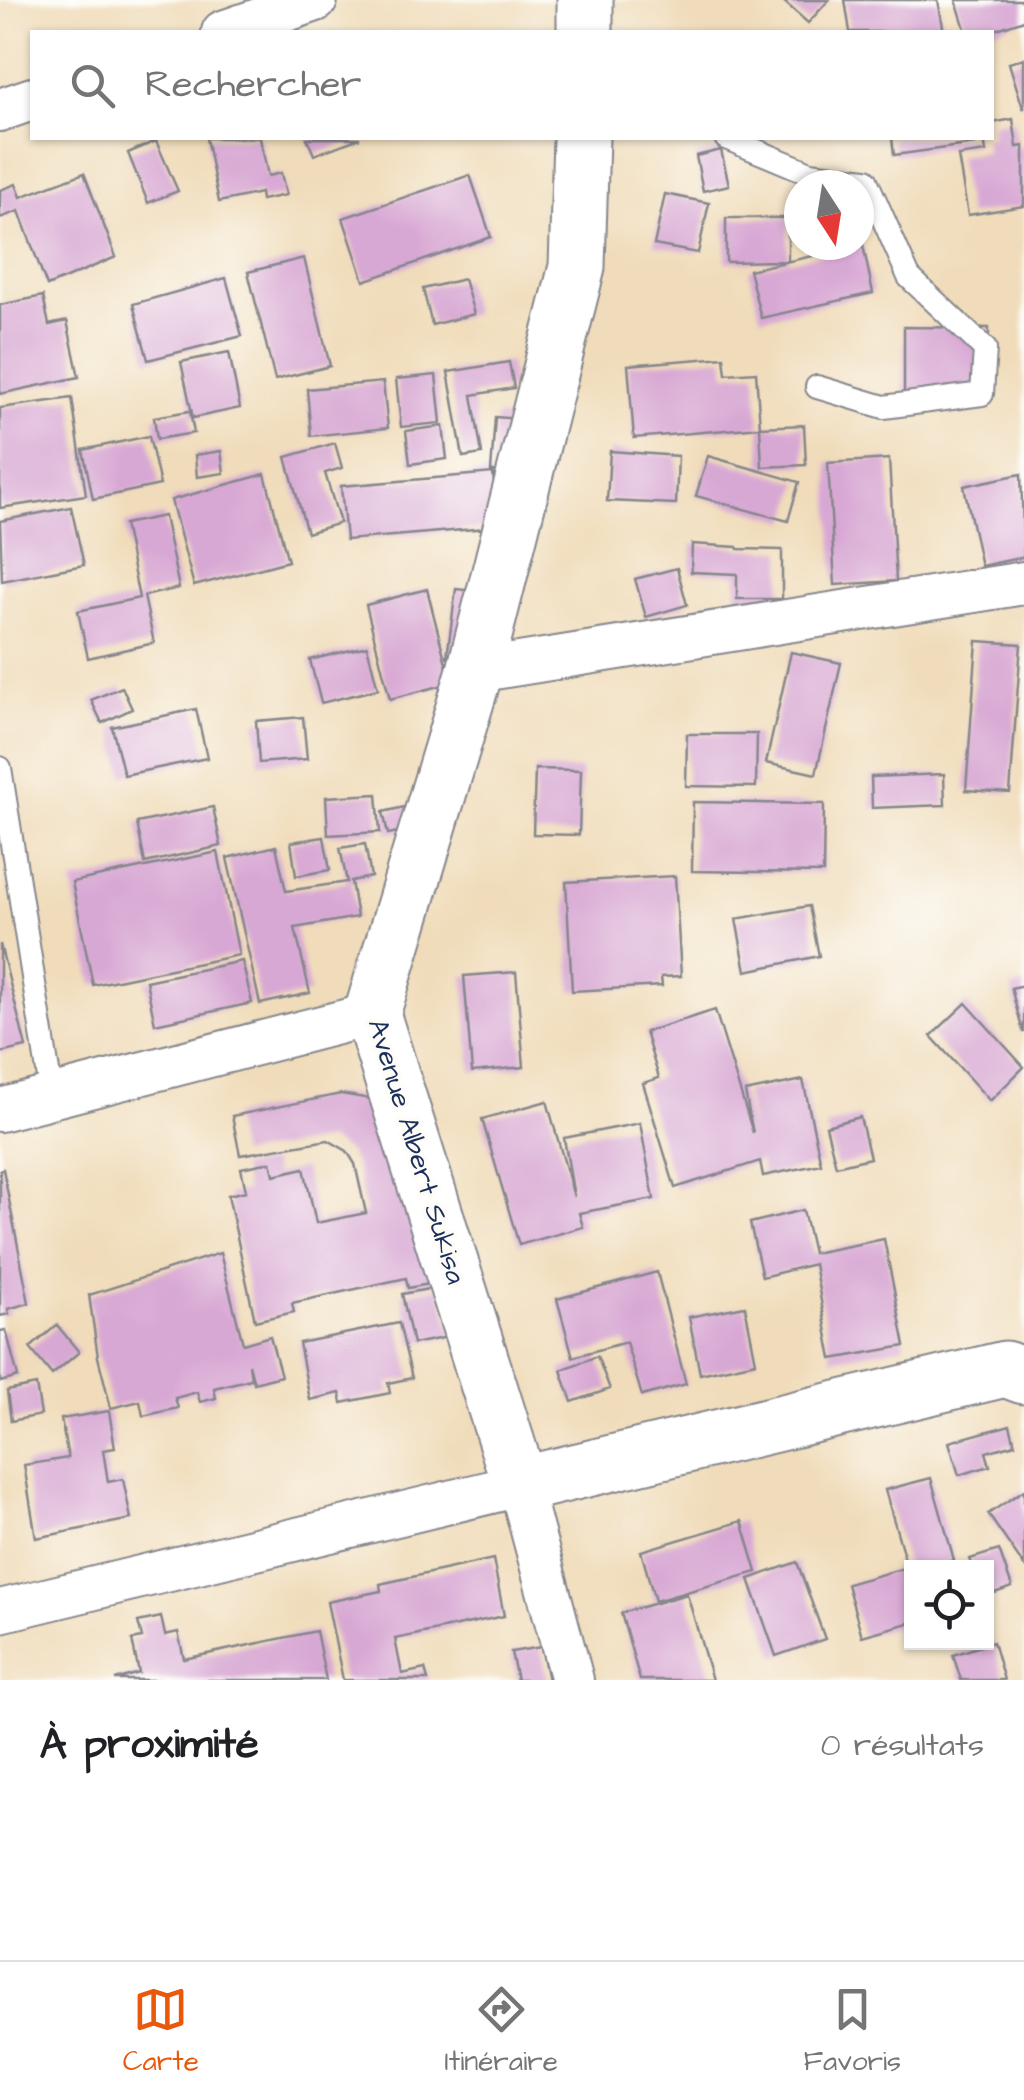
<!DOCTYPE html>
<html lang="fr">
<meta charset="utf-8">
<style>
:root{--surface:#fff;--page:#f6f6f6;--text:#202124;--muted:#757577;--line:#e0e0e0;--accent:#ea580c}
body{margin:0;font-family:"Architects Daughter",sans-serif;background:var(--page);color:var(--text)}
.controls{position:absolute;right:30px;bottom:30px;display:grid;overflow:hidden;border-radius:0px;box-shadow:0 2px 8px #0004}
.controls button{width:90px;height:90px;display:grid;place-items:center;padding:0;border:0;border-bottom:2px solid var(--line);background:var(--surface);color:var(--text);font:50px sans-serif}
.compass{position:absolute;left:784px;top:170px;width:90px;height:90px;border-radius:50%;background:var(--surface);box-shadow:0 2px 8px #0004;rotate:168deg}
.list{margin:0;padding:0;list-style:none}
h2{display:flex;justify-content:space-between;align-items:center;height:130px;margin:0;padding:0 40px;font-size:42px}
h2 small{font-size:32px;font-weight:400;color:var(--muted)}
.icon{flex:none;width:55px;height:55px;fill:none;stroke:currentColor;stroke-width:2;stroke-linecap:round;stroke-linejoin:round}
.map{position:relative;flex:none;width:1024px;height:1680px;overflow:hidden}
.search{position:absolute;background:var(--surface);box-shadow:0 2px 8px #0004;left:30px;right:30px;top:30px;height:110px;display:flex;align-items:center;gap:25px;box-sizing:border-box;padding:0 35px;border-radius:0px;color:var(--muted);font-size:38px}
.sheet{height:280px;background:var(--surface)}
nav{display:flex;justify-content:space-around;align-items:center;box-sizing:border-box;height:140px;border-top:2px solid var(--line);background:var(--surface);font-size:28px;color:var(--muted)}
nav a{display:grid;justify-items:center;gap:5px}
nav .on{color:var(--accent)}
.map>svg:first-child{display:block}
.building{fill:#d8a8d4}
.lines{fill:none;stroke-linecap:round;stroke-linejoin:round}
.lane-casing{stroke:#86868c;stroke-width:26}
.street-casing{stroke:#86868c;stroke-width:46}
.secondary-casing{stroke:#86868c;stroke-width:59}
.lane{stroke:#fff;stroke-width:22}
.street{stroke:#fff;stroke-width:42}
.secondary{stroke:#fff;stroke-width:55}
.labels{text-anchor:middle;stroke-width:8;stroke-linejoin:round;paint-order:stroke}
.street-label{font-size:28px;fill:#1b2f5e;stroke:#fdfcf7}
</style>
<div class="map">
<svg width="1024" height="1680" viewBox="0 0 1024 1680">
<rect width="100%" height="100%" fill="#fdfcf7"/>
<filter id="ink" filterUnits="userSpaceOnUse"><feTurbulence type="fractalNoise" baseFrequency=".01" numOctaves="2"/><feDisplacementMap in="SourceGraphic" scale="20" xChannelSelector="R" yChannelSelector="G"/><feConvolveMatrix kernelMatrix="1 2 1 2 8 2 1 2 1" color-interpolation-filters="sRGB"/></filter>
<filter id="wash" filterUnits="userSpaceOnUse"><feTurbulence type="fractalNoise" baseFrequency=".0048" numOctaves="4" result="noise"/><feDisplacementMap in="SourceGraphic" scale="40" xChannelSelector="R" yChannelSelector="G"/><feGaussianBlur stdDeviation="2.25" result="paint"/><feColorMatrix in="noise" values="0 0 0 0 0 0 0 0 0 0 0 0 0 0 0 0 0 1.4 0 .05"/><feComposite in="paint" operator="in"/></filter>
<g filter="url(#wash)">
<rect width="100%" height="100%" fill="#f0dcba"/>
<g id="blocks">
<g class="building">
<path d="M782,0H829L808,23Z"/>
<path d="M845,0H938L944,32H850Z"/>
<path d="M956,0H1024V20L988,32H966Z"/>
<path d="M1024,58V108H1023L1009,63Z"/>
<path d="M1013,119L1017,147L1024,146V206L968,215L958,156L986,152L984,138H992V123Z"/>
<path d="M206,138H260L268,176L281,173L286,195L261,200L260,193L219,202Z"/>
<path d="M307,138H360L314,155Z"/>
<path d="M892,138H974L975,144L894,155Z"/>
<path d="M156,141L178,191L148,203L128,153Z"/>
<path d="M721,150L729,185L703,191L696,156Z"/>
<path d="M84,173L116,257L47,286L19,211L0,218V190L16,184L21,197Z"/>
<path d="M470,175L491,237L364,281L343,218Z"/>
<path d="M665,194L709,203L698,253L654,245Z"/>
<path d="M726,218H788V261L726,262Z"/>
<path d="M863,245L873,293L761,318L749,270Z"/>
<path d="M304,258L330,366L275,380L248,272Z"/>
<path d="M226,278L242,336L148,360L133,304Z"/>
<path d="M464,279L474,314L432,325L423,289Z"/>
<path d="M43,296L49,325L67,321L79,377L0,394V305Z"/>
<path d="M904,327L989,328L988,394L904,392Z"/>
<path d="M229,352L240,408L193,418L181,362Z"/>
<path d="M724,357L726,374L756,372L760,427L634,438L628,365Z"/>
<path d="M509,362L514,388L472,395L482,454L463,457L448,372Z"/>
<path d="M436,375L441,423L401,427L396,379Z"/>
<path d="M383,382L388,428L311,436L307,389Z"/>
<path d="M72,398L86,495L0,508V408Z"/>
<path d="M190,411L194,433L157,439L154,417Z"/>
<path d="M495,417L534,420L529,474L491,471Z"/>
<path d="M804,425L806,465L762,467L760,427Z"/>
<path d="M443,426L447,459L410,464L406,431Z"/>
<path d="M149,436L160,485L93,499L83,450Z"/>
<path d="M335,443L342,468L325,473L340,523L307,533L286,457Z"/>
<path d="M221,451L224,473L197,477L195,455Z"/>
<path d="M610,451L678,456L676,504L607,501Z"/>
<path d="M708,456L799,482L788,521L696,496Z"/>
<path d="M889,459L896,581L835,585L828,463Z"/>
<path d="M493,473L498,527L346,540L341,486Z"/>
<path d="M265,474L288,561L194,586L171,500Z"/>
<path d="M1021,474L1024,557L981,566L964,486Z"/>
<path d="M71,507L84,565L2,581L0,521Z"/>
<path d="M164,516L179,588L144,596L154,643L88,658L78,611L139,598L124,524Z"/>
<path d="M692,544L737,547L738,549L782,550V599H737V574L691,572Z"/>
<path d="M677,568L687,605L646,617L635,579Z"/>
<path d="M427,589L451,683L390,699L366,605Z"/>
<path d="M456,589L493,593L484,662L447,657Z"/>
<path d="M977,641L1021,644L1010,793L966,790Z"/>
<path d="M367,646L378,689L321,703L310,660Z"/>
<path d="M791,652L841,663L816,774L766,763Z"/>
<path d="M122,687L132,709L102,723L91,700Z"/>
<path d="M196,709L207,758L124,775L112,727Z"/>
<path d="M303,717L307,759L259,763L256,721Z"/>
<path d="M687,734H757L756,787L686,786Z"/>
<path d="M535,769L581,770L579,835L533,834Z"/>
<path d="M944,774L945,805L872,808L871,777Z"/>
<path d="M377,794L380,832L328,835L326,797Z"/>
<path d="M693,802L824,804L823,873L692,871Z"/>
<path d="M413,805L418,828L388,834L383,812Z"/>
<path d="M213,807L221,846L145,863L137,823Z"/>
<path d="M324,837L330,870L296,876L291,842Z"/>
<path d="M365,844L371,877L351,881L357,917L295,928L310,993L260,1004L227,858L276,846L286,891L347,882L340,848Z"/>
<path d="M218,852L239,955L93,985L72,882Z"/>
<path d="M675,876L681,976L661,977L662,986L572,991L566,882Z"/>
<path d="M809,906L819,956L746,971L736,919Z"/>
<path d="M0,944L26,1047L0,1053Z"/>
<path d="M242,961L252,1003L155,1024L146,981Z"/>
<path d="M516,972L524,1067L472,1072L464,976Z"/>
<path d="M1024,985V1032H1023L1011,988Z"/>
<path d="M966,1003L1024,1067L990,1101L931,1036Z"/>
<path d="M715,1010L753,1133L745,1092L803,1080L821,1164L763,1176L760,1161L675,1188L643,1083L659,1078L645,1032Z"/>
<path d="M341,1094L388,1102L445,1281L408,1288L406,1278L292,1303L294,1312L255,1321L228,1195L246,1191L241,1168L271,1162L274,1175L304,1168L316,1223L366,1213L355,1164L347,1151L328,1140L240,1155L232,1116Z"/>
<path d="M547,1101L574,1197L564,1138L640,1123L654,1199L579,1213L583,1227L519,1245L482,1119Z"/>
<path d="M860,1117L870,1158L836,1166L826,1126Z"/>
<path d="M3,1169L29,1303L8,1309L9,1314L0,1316V1170Z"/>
<path d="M803,1210L813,1253L884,1239L905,1346L832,1359L814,1264L762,1277L750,1223Z"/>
<path d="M220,1253L243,1344L270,1336L281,1376L254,1383L249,1364L251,1379L214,1388L216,1398L200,1402L197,1392L175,1398L178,1408L143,1416L140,1401L111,1408L98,1357L89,1295Z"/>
<path d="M657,1272L686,1384L642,1396L626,1342L573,1357L557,1299Z"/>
<path d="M439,1287L453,1336L413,1344L402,1294Z"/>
<path d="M745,1306L756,1362L700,1374L689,1317Z"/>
<path d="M399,1323L412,1378L388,1383L390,1393L342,1403L340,1393L310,1400L299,1343Z"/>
<path d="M57,1325L79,1352L52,1375L30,1348Z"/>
<path d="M6,1330L18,1377L0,1382V1331Z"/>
<path d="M597,1356L610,1389L572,1402L561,1370Z"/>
<path d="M36,1385L41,1415L11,1421L7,1391Z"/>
<path d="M109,1411L115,1448L103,1450L108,1482L123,1479L131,1519L36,1538L24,1465L68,1458L61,1419Z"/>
<path d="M1010,1425L1015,1444L986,1452L990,1466L959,1475L949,1442Z"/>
<path d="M931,1478L954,1560L928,1568H912L910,1577L885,1490Z"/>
<path d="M1024,1490V1566L988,1514Z"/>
<path d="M742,1521L757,1572L655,1601L641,1551Z"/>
<path d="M999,1550L1012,1587L986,1596V1568H973L970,1559Z"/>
<path d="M493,1559L504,1616L395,1639L402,1674L425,1669L428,1680H343L327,1602L381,1591L380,1584Z"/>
<path d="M797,1562L825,1639L776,1656L749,1579Z"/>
<path d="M904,1568L912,1594V1622L862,1636L847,1584Z"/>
<path d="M687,1594L712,1680H640L621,1613Z"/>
<path d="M161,1617L165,1635L178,1632L184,1659L316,1631L326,1680H115L139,1673L132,1640L142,1638L138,1622Z"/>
<path d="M993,1642L1004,1680H961L953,1655Z"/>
<path d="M541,1647L548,1680H517L511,1652Z"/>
</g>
</g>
</g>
<g filter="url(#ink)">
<use href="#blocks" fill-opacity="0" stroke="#86868c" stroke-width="2.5"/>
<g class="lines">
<g class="lane-casing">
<g id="lane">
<path d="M726,138L810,173L866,180L909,277L985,349L982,394L884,407L817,387"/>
<path d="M0,768L52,1097"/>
</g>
</g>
<g class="street-casing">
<g id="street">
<path d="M223,32L316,0"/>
<path d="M0,110L32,99"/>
<path d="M475,671L1024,583"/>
<path d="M0,1110L372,1014"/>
<path d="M0,1611L520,1485L572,1680"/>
</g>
</g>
<g class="secondary-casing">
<g id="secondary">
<path d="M585,32V0"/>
<path d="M581,138L577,267L475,671L372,1014L520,1485L1005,1369L1024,1376"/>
</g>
</g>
<use href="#lane" class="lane"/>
<use href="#street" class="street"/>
<use href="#secondary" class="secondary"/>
</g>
</g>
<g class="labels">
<g class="street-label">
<text transform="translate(418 1151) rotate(73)" y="10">Avenue Albert Sukisa</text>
</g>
</g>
</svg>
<div class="controls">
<button><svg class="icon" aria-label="locate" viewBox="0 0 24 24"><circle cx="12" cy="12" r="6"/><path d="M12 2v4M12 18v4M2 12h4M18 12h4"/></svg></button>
</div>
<svg class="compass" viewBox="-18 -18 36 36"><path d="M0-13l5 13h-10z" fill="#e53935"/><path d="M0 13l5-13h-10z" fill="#757577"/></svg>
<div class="search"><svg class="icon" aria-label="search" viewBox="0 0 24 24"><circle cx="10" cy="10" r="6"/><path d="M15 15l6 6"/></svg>Rechercher</div>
</div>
<section class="sheet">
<h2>À proximité<small>0 résultats</small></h2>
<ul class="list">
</ul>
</section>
<nav>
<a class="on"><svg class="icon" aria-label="map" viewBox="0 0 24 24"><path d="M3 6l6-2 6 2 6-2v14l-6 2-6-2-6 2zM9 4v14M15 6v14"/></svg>Carte</a>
<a><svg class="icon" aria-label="directions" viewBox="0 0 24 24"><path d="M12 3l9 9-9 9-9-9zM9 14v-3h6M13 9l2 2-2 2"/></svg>Itinéraire</a>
<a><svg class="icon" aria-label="saved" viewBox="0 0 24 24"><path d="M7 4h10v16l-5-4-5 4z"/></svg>Favoris</a>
</nav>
